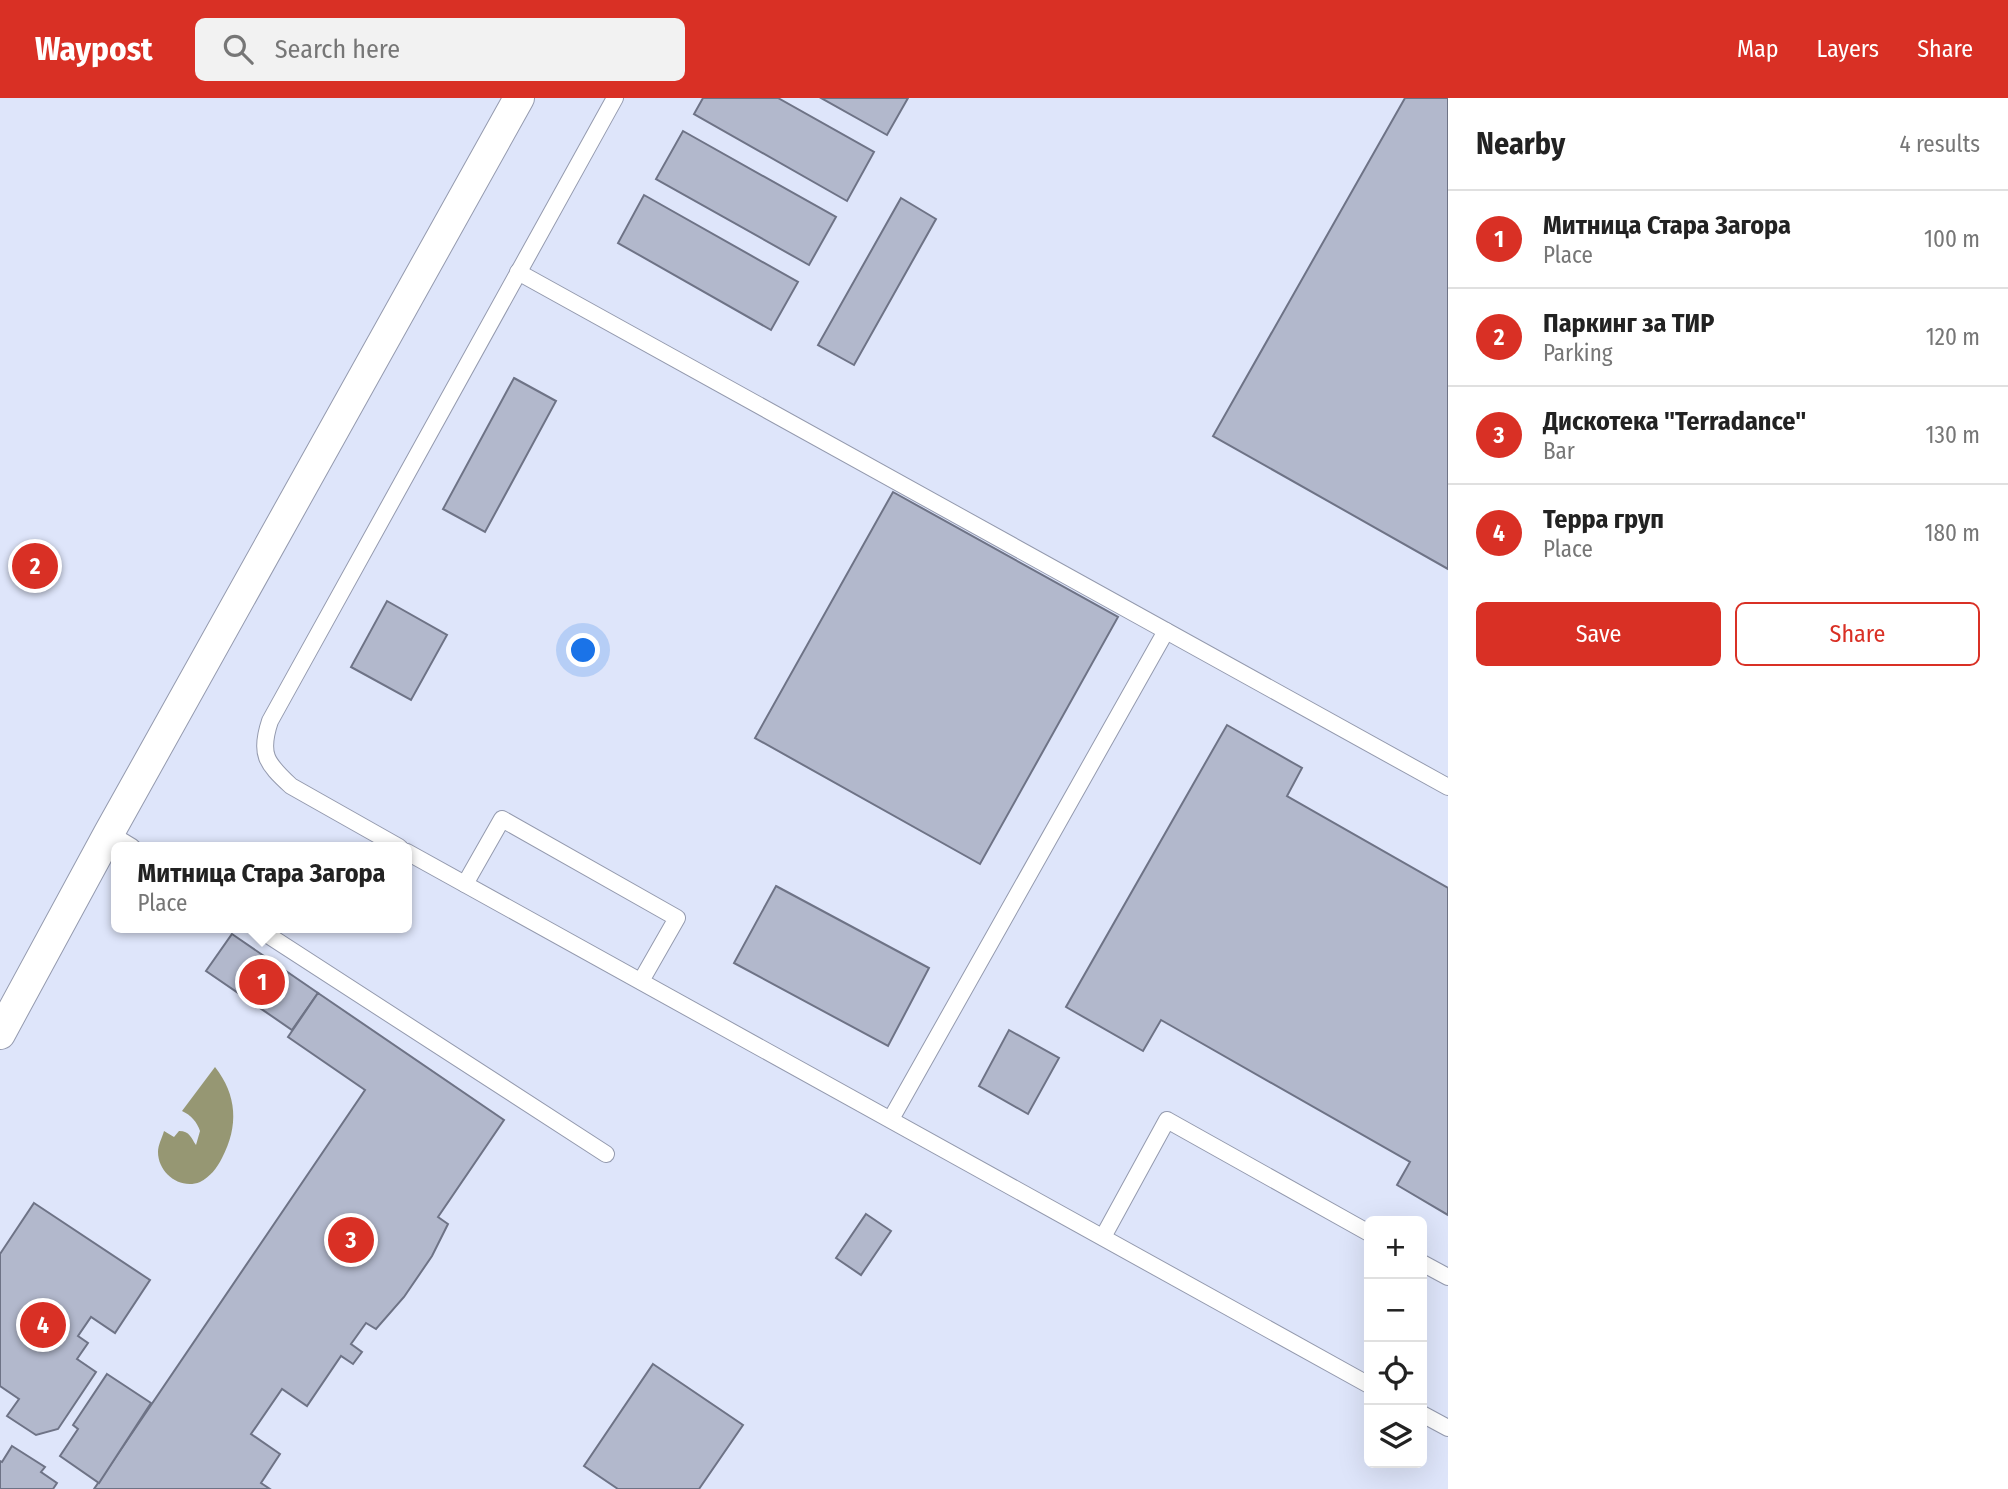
<!DOCTYPE html>
<meta charset="utf-8">
<style>
:root{--surface:#fff;--page:#f2f2f2;--text:#222;--muted:#767676;--line:#e0e0e0;--accent:#d93025}
body{margin:0;font-family:"Fira Sans Condensed",sans-serif;background:var(--page);color:var(--text)}
.controls{position:absolute;right:21px;bottom:21px;display:grid;overflow:hidden;border-radius:10px;box-shadow:0 7px 28px #0002}
.controls button{width:63px;height:63px;display:grid;place-items:center;padding:0;border:0;border-bottom:2px solid var(--line);background:var(--surface);color:var(--text);font:35px sans-serif}
.you{position:absolute;left:584px;top:553px;width:24px;height:24px;margin:-18px;border:5px solid #fff;border-radius:50%;background:#1a73e8;box-shadow:0 0 0 10px #1a73e833}
.badge{display:grid;place-items:center;width:46px;height:46px;border-radius:50%;background:var(--accent);color:#fff;font-size:23px;font-weight:700}
.pin{position:absolute;translate:-50% -50%;border:4px solid #fff;box-shadow:0 2px 7px #0006}
.popup{position:absolute;left:111px;top:744px;width:301px;height:91px;box-sizing:border-box;display:grid;place-content:center;border-radius:10px;background:var(--surface);filter:drop-shadow(0 2px 5px #0005);font-size:23px;white-space:nowrap;color:var(--muted)}
.popup b{font-size:26px;color:var(--text)}
.popup::after{content:'';position:absolute;left:50%;top:100%;margin-left:-14px;border:14px solid transparent;border-top-color:var(--surface)}
.list{margin:0;padding:0;list-style:none}
h2{display:flex;justify-content:space-between;align-items:center;height:91px;margin:0;padding:0 28px;font-size:30px}
h2 small{font-size:23px;font-weight:400;color:var(--muted)}
.list li{display:grid;grid-template-columns:46px 1fr auto;gap:21px;align-items:center;box-sizing:border-box;height:98px;padding:0 28px;border-top:2px solid var(--line)}
.list b{display:block;font-size:26px;white-space:nowrap}
.list p{margin:0;font-size:23px;white-space:nowrap;color:var(--muted)}
.list em{font-size:23px;font-style:normal;color:var(--muted)}
.actions{display:flex;gap:14px;padding:21px 28px}
.actions a{flex:1;padding:16px 0;border:2px solid var(--accent);border-radius:10px;text-align:center;font-size:24px;color:var(--accent)}
.actions .main{background:var(--accent);color:#fff}
.icon{flex:none;width:38px;height:38px;fill:none;stroke:currentColor;stroke-width:2;stroke-linecap:round;stroke-linejoin:round}
.map{position:relative;flex:none;width:1448px;height:1391px;overflow:hidden}
header{display:flex;align-items:center;gap:42px;box-sizing:border-box;height:98px;padding:0 35px;background:var(--accent);color:#fff}
header strong{font-size:33px}
nav{display:flex;gap:38px;margin-inline-start:auto;font-size:24px}
.search{width:490px;height:63px;background:var(--page);display:flex;align-items:center;gap:18px;box-sizing:border-box;padding:0 24px;border-radius:10px;color:var(--muted);font-size:26px}
main{display:flex}
aside{flex:1;background:var(--surface)}
.map>svg:first-child{display:block}
.water{fill:#969773}
.building{fill:#b2b8cc;stroke:#6e7386;stroke-width:2}
.lines{fill:none;stroke-linecap:round;stroke-linejoin:round}
.service-casing{stroke:#949aae;stroke-width:18}
.minor-casing{stroke:#949aae;stroke-width:32}
.service{stroke:#fff;stroke-width:16}
.minor{stroke:#fff;stroke-width:30}
</style>
<header>
<strong>Waypost</strong>
<div class="search"><svg class="icon" aria-label="search" viewBox="0 0 24 24"><circle cx="10" cy="10" r="6"/><path d="M15 15l6 6"/></svg>Search here</div>
<nav><a>Map</a><a>Layers</a><a>Share</a></nav>
</header>
<main>
<div class="map">
<svg width="1448" height="1391" viewBox="0 0 1448 1391">
<rect width="100%" height="100%" fill="#dee5fa"/>
<path class="water" d="M215,969C237,997 239,1028 222,1060C217,1070 210,1079 200,1084C180,1092 158,1075 158,1054C158,1047 162,1040 164,1033L174,1039L179,1033C190,1033 191,1040 196,1047L200,1033C197,1024 191,1017 182,1013Z"/>
<g class="building">
<path d="M703,0H778L874,54L847,103L694,16Z"/>
<path d="M821,0H908L887,37Z"/>
<path d="M1405,0H1448V471L1213,338Z"/>
<path d="M683,33L836,119L809,167L656,81Z"/>
<path d="M644,97L798,184L771,232L618,145Z"/>
<path d="M901,100L936,121L854,267L818,247Z"/>
<path d="M514,280L556,303L485,434L443,411Z"/>
<path d="M893,394L1118,519L980,766L755,640Z"/>
<path d="M387,503L447,537L411,602L351,569Z"/>
<path d="M1227,627L1302,670L1287,698L1448,790V1117L1397,1087L1410,1064L1161,922L1143,953L1066,909Z"/>
<path d="M776,788L929,870L888,948L734,865Z"/>
<path d="M232,836L318,895L292,932L206,873Z"/>
<path d="M318,895L504,1022L438,1119L448,1126L432,1158L404,1199L376,1231L366,1225L351,1246L362,1254L353,1266L341,1258L307,1308L282,1291L251,1336L280,1356L261,1385L270,1391H94L365,992L288,939Z"/>
<path d="M1009,932L1059,960L1028,1016L979,988Z"/>
<path d="M34,1105L150,1182L115,1235L91,1219L78,1238L88,1245L77,1261L96,1274L58,1331L36,1337L7,1318L19,1301L0,1288V1156Z"/>
<path d="M866,1116L891,1133L861,1177L836,1160Z"/>
<path d="M653,1266L743,1327L699,1391H618L584,1368Z"/>
<path d="M107,1276L151,1305L99,1385L60,1358L78,1331L73,1327Z"/>
<path d="M12,1348L45,1369L41,1374L57,1385L53,1391H0V1363L2,1364Z"/>
</g>
<g class="lines">
<g class="service-casing">
<g id="service">
<path d="M518,174L1448,689"/>
<path d="M109,735L132,749"/>
<path d="M399,749L291,688C266,665 259,656 270,623L615,0"/>
<path d="M407,754L1369,1287"/>
<path d="M465,786L502,721L677,820L641,883"/>
<path d="M257,830L606,1056"/>
<path d="M891,1021L1166,533"/>
<path d="M1103,1139L1167,1022L1369,1135"/>
<path d="M1422,1165L1448,1179"/>
<path d="M1422,1316L1448,1330"/>
</g>
</g>
<g class="minor-casing">
<path id="minor" d="M0,936L109,735L519,0"/>
</g>
<use href="#service" class="service"/>
<use href="#minor" class="minor"/>
</g>
</svg>
<div class="controls">
<button>+</button>
<button>−</button>
<button><svg class="icon" aria-label="locate" viewBox="0 0 24 24"><circle cx="12" cy="12" r="6"/><path d="M12 2v4M12 18v4M2 12h4M18 12h4"/></svg></button>
<button><svg class="icon" aria-label="layers" viewBox="0 0 24 24"><path d="M12 4l9 5-9 5-9-5zM3 14l9 5 9-5"/></svg></button>
</div>
<div class="you"></div>
<div class="pin badge" style="left:262px;top:884px">1</div>
<div class="popup"><b>Митница Стара Загора</b>Place</div>
<div class="pin badge" style="left:35px;top:468px">2</div>
<div class="pin badge" style="left:351px;top:1142px">3</div>
<div class="pin badge" style="left:43px;top:1227px">4</div>
</div>
<aside>
<h2>Nearby<small>4 results</small></h2>
<ul class="list">
<li><span class="badge">1</span><div><b>Митница Стара Загора</b><p>Place</p></div><em>100 m</em></li>
<li><span class="badge">2</span><div><b>Паркинг за ТИР</b><p>Parking</p></div><em>120 m</em></li>
<li><span class="badge">3</span><div><b>Дискотека &quot;Terradance&quot;</b><p>Bar</p></div><em>130 m</em></li>
<li><span class="badge">4</span><div><b>Терра груп</b><p>Place</p></div><em>180 m</em></li>
</ul>
<div class="actions"><a class="main">Save</a><a>Share</a></div>
</aside>
</main>
